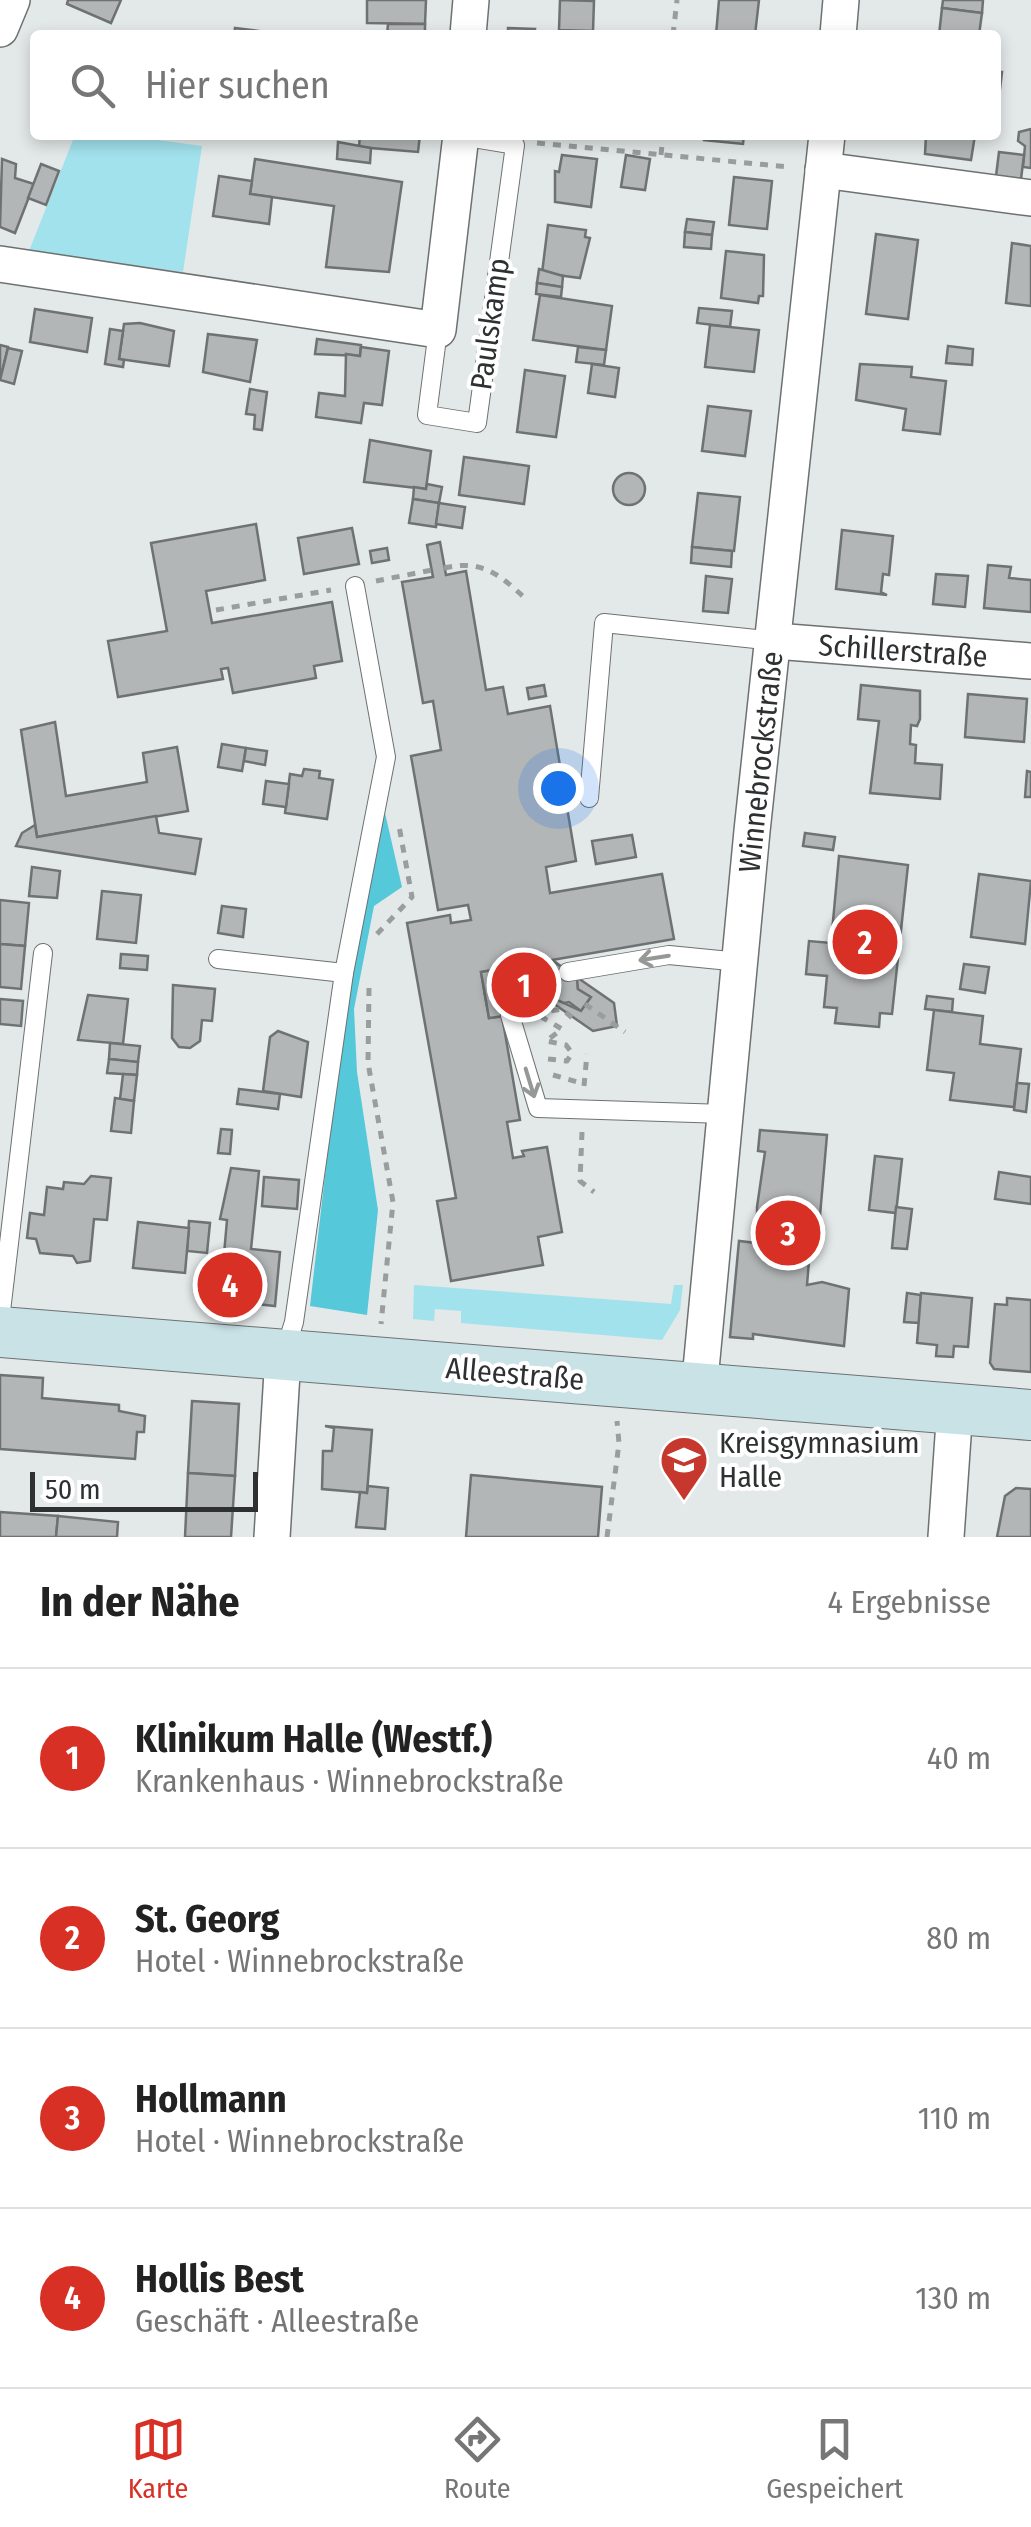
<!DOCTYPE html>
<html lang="de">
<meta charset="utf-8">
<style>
:root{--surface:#fff;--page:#f2f2f2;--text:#222;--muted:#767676;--line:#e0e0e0;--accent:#d93025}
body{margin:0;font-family:"Fira Sans Condensed",sans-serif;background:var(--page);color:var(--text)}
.scale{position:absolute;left:30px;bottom:25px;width:228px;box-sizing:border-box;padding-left:10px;border:5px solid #2e3031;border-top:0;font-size:28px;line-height:35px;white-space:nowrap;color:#2e3031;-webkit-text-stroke:8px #fff;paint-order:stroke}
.you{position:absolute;left:558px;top:788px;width:35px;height:35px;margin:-25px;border:8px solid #fff;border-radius:50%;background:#1a73e8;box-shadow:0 0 0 15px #1a73e833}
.badge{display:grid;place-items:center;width:65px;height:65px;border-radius:50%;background:var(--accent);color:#fff;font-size:32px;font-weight:700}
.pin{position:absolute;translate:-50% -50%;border:5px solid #fff;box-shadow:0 2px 10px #0006}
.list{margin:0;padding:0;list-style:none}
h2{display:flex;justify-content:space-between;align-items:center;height:130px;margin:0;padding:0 40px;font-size:42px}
h2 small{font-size:32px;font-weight:400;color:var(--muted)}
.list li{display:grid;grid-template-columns:65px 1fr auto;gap:30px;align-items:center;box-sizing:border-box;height:180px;padding:0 40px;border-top:2px solid var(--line)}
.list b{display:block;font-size:38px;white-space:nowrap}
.list p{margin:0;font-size:32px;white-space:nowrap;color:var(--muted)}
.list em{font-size:32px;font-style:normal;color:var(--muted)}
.icon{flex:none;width:55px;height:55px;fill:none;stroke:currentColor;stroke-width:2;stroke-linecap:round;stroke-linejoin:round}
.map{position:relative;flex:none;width:1031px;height:1537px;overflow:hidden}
.search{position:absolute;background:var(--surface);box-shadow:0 5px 15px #0003;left:30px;right:30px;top:30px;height:110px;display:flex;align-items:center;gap:25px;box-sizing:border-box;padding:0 35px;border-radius:10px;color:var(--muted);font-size:38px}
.sheet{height:850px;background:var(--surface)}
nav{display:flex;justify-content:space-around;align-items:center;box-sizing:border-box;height:140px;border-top:2px solid var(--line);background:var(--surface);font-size:28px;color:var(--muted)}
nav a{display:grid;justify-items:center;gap:5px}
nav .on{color:var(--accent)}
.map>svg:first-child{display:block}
.green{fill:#a2e2ed}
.forest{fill:#55c8d9}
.building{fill:#b2b6b7;stroke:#6e7273;stroke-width:2.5}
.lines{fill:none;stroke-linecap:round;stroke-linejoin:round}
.lane-casing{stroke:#6d7171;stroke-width:20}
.street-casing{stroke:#6d7171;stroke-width:38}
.secondary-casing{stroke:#6d7171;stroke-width:52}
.path{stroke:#999d9e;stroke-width:5;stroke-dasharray:8 8;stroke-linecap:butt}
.lane{stroke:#fff;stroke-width:18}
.street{stroke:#fff;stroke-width:35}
.secondary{stroke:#c8e2e6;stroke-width:50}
.oneway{stroke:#969898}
.labels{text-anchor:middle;stroke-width:8;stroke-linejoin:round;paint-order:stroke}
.street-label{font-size:30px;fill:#2e3031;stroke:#fff}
.poi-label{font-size:30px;fill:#2e3031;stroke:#fff;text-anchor:start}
</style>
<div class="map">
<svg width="1031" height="1537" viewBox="0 0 1031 1537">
<rect width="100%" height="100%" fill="#e3e8e9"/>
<g class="green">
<path d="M75,135H121L202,146L183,272L29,251Z"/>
<path d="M414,1285L671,1304L674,1285H683L680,1310L662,1340L461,1323V1311L435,1309L434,1321L413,1319Z"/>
</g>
<path class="forest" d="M385,813L402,887L374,906L354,1009L357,1072L378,1210L367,1315L310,1306L348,976Z"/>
<g class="building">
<path d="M68,0H121L111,23L67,4Z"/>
<path d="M367,0H426L425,24L367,23Z"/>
<path d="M560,0L594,1L593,31L559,30Z"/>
<path d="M719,0H759L755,35H716Z"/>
<path d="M943,0H983L982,13L942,8Z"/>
<path d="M942,8L982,13L979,35H939Z"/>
<path d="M388,24H425V35H387Z"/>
<path d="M235,28L259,31V35H234Z"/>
<path d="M508,28L535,29L534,35H508Z"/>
<path d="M996,72H1002L998,106H996Z"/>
<path d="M1031,129V128V168L1023,167L1025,146L1018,141L1019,132Z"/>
<path d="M360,135H420L418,152L359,147Z"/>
<path d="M704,135H744L743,144L704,140Z"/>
<path d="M926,135H975L971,160L925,154Z"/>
<path d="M338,142L371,148L370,163L337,159Z"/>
<path d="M999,152L1024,155L1021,179L996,176Z"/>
<path d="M562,155L597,159L591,207L555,202V171L559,172Z"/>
<path d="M626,155L650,159L645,190L621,187Z"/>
<path d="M2,159L16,164L15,178L34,184L15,233L0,227Z"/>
<path d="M255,159L402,182L389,272L326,267L334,206L250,194Z"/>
<path d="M41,164L59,171L46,205L28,198Z"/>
<path d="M219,176L252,181L250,194L272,197L269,224L213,216Z"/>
<path d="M734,177L772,181L767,229L729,225Z"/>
<path d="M687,219L714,222L712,235L685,232Z"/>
<path d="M548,225L586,230L585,237L590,238L580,278L542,273Z"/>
<path d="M685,232L712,235L711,249L684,247Z"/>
<path d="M876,234L918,240L908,319L866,314Z"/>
<path d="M1012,243L1031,246V306L1006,303Z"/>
<path d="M726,251L764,255L763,296H759L758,303L721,298Z"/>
<path d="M539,269L563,276L562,287L537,283Z"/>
<path d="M537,283L562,287L561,297L536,294Z"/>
<path d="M540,295L612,306L606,350L533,340Z"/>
<path d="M699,308L732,311L730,327L697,323Z"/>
<path d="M35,309L92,318L87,352L30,342Z"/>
<path d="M140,323L174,331L169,366L119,359L124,324Z"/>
<path d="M710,325L759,330L754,372L705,367Z"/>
<path d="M110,329L123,331L119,359L124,360L123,367L105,364Z"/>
<path d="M208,334L257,340L250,382L203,372Z"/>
<path d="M317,339L361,345L360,356L315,354Z"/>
<path d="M0,345L8,347L0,380Z"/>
<path d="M948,346L973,349L972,365L946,363Z"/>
<path d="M361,347L389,351L382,405L364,403L361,423L316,417L319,393L345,396L346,354L360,356Z"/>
<path d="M578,347L606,350L604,365L576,362Z"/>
<path d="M8,348L22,351L14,384L0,380Z"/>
<path d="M592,364L619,368L615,397L588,393Z"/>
<path d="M860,364L912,367L911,377L946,381L940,434L903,430L906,409L856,400Z"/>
<path d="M525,370L565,376L556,437L517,432Z"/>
<path d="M250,389L267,392L262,430L254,429L255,415L246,414Z"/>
<path d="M708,406L751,411L745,456L702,451Z"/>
<path d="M370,440L431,451L426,489L364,482Z"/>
<path d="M464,457L529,466L524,504L459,495Z"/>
<circle cx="629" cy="489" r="16"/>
<path d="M427,484L442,487L439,503L413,499L414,487L426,489Z"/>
<path d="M698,493L740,497L734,551L692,547Z"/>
<path d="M413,499L439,503L436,527L409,523Z"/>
<path d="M439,503L465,507L462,528L436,524Z"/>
<path d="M256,524L265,580L206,591L212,623L332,602L342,661L314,666L316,678L233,693L228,668L221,669L223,679L118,697L108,641L167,631L151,543Z"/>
<path d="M352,528L359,564L304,574L298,538Z"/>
<path d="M842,530L893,536L889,575L883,574L881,592L887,595L836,589Z"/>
<path d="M440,542L446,575L466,571L486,690L503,687L508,714L550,706L576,861L546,867L550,893L662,874L674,939L552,960L577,978L578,989L591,997L581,1011L569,1002L559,1004L534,986L530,964L481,972L489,1018L502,1016L520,1120L507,1122L513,1158L524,1156L522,1151L547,1147L562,1232L538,1237L543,1265L451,1281L437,1201L456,1198L407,923L450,915L451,923L471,920L468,905L438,910L411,756L441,750L433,701L423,703L402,582L433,577L427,545Z"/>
<path d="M692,547L732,551L731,567L691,563Z"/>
<path d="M387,548L389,560L372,563L370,551Z"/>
<path d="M988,565L1011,567L1009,578L1031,580V612L984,608Z"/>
<path d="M936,574L968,576L965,607L933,604Z"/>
<path d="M706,576L732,579L728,613L703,611Z"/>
<path d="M544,685L546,696L529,699L527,688Z"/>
<path d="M861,685L920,691V719L917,726L911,725L910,744L916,745L915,763L942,765L940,799L870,793L879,721L858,719Z"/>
<path d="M968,694L1027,699L1024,742L965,737Z"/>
<path d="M55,722L66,796L147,782L143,753L177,747L188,811L37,837L21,730Z"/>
<path d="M222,744L246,748L242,771L218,767Z"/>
<path d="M246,748L267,751L265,765L244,761Z"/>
<path d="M304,769L320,771L319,778L333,780L327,819L285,813L290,774L302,776Z"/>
<path d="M1027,771L1031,772V797H1025Z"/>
<path d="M266,781L289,784L286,807L263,804Z"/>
<path d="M156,816L159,833L201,839L195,874L16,846L22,833L35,825L37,837Z"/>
<path d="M805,833L835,837L833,850L803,846Z"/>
<path d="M632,835L636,857L596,864L592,841Z"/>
<path d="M839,856L908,865L892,1014L880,1013L879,1027L835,1023L837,1008L824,1007L827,976L806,974L809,941L831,943Z"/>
<path d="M32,867L60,871L57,898L29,896Z"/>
<path d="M979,874L1031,881L1025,944L971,937Z"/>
<path d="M102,891L141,895L136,943L97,939Z"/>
<path d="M0,900L29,903L25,946L0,944Z"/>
<path d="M222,906L246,909L243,937L218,933Z"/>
<path d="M0,944L25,946L21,989L0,987Z"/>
<path d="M121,954L148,956L147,970L120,968Z"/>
<path d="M552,960L614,1003L617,1026L593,1031L531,988L581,1011L591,997L578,989L577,978Z"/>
<path d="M530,964L534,986L526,988V1013L489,1018L481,972Z"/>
<path d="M964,964L989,967L985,993L960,989Z"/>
<path d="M173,985L215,989L212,1021L202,1020L200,1041L190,1048L179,1047L172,1038Z"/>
<path d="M88,995L128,999L123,1044L78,1040Z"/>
<path d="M927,996L953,999L952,1012L925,1009Z"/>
<path d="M0,999L23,1001L21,1026L0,1024Z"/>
<path d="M934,1010L983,1016L980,1044L1021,1049L1014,1107L950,1100L954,1073L927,1070Z"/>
<path d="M278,1031L308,1042L301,1097L263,1091L270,1037Z"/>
<path d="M110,1043L140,1046L138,1062L109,1059Z"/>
<path d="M109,1059L138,1062L137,1075L107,1073Z"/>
<path d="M123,1074L137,1075L134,1101L120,1099Z"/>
<path d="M1017,1083L1029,1084L1026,1112L1014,1110Z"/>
<path d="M239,1089L280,1094L278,1109L237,1104Z"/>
<path d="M115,1098L134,1101L131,1133L111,1131Z"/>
<path d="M221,1129L232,1130L230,1154L218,1153Z"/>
<path d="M760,1130L827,1135L817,1250L810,1249L807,1285L822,1282L849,1289L844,1346L753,1334V1339L730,1337L739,1241L757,1243V1207L765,1152L758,1151Z"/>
<path d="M875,1156L902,1159L896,1213L869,1210Z"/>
<path d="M231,1168L259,1171L251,1249L280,1252L275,1306L220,1300L227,1220L220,1219Z"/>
<path d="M999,1172L1031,1177V1204L995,1199Z"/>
<path d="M91,1176L111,1178L107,1220L94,1219L90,1261L77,1263L73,1256L40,1253L36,1239L27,1238L30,1213L44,1215L47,1187L63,1189L64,1182L84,1184Z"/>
<path d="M264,1177L299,1180L297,1209L262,1206Z"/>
<path d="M896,1207L912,1209L907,1249L892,1248Z"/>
<path d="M189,1221L210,1223L207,1253L187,1251Z"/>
<path d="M138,1222L189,1228L185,1273L133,1268Z"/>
<path d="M907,1293L921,1295L919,1323L904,1322Z"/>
<path d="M921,1293L972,1298L968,1347L954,1346L953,1357L936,1356L937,1345L917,1343Z"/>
<path d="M1007,1298L1031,1300V1372L994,1369L990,1363L995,1304L1007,1305Z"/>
<path d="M0,1375L43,1378L42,1398L119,1405V1411L145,1416L144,1432H137L135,1459L0,1449Z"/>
<path d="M192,1401L239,1404L235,1476L188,1473Z"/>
<path d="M325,1426L372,1430L367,1493L322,1489L323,1451H332L334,1428Z"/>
<path d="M188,1473L235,1476L231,1537H185Z"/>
<path d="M471,1475L602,1487L598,1537H466Z"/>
<path d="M368,1486L388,1488L385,1529L356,1527L360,1492L367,1493Z"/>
<path d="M1016,1488L1031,1489V1537H997L1005,1496Z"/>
<path d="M0,1512L58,1516L56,1537H0Z"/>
<path d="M58,1516L118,1522L117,1537H56Z"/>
</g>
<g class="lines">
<g class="lane-casing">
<g id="lane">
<path d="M438,330L427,415L477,423L515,145L461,136"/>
<path d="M589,798L604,623L775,641"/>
<path d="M218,959L344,973"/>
<path d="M568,972L669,955L740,962"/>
<path d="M510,1015L538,1108L725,1114"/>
<path d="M0,1320L43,953"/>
<path d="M285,1351L294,1322L344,973L386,757L355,586"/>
</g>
</g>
<g class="street-casing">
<g id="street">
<path d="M0,29L12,0"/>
<path d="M468,35L471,0"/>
<path d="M838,35L841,0"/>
<path d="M823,170L1031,198"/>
<path d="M0,264L438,330L461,135"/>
<path d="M775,641L1031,661"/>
<path d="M699,1390L752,831L827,135"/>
<path d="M272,1537L283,1356"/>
<path d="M946,1537L955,1408"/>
</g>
</g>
<g class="secondary-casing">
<path id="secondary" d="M0,1332L1031,1415"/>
</g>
<g class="path">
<path d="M673,35L677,0"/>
<path d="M537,143L790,167"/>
<path d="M661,155L663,135"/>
<path d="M444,568C483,559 500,575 527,600"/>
<path d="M376,581L432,570"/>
<path d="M216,610L331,590"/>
<path d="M377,934L412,897L399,826"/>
<path d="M369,988L368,1063L393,1202L381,1324"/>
<path d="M585,1004L625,1032"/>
<path d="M548,1059L567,1061L572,1053L566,1045L546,1041L562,1029L543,1018L550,1011L562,1009L576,1021"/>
<path d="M553,1075L581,1083"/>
<path d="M584,1086L587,1054"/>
<path d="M582,1132L580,1181L594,1192"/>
<path d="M607,1537L619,1443L617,1421"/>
</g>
<use href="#lane" class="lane"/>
<use href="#street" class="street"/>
<use href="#secondary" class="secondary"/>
</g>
<defs><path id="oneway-shaft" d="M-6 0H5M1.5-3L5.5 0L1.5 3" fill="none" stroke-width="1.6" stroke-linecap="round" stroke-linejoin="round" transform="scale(2.5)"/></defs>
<g class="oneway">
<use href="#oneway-shaft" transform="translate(654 958) rotate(171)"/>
<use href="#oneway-shaft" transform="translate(530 1083) rotate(73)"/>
</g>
<defs>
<g id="school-pin" transform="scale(2.5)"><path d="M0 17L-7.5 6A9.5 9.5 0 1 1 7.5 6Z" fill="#c6382d" stroke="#fff"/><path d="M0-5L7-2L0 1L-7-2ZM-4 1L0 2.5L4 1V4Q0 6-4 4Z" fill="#fff"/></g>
</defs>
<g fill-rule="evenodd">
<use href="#school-pin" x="684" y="1460"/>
</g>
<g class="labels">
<g class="street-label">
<text transform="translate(490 324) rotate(-82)" y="10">Paulskamp</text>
<text transform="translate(903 651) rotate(4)" y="10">Schillerstraße</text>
<text transform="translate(761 762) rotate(-84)" y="10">Winnebrockstraße</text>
<text transform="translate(515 1374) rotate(5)" y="10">Alleestraße</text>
</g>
<g class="poi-label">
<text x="719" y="1453">Kreisgymnasium<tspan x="719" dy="34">Halle</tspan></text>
</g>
</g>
</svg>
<div class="scale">50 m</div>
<div class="you"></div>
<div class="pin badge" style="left:524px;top:985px">1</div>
<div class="pin badge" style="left:865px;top:942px">2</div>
<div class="pin badge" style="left:788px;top:1233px">3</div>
<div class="pin badge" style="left:230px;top:1285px">4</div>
<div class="search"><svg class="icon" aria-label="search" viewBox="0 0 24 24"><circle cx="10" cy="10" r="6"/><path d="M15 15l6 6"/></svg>Hier suchen</div>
</div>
<section class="sheet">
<h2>In der Nähe<small>4 Ergebnisse</small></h2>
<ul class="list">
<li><span class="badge">1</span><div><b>Klinikum Halle (Westf.)</b><p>Krankenhaus · Winnebrockstraße</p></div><em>40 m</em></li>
<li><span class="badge">2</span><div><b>St. Georg</b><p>Hotel · Winnebrockstraße</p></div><em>80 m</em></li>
<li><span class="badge">3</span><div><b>Hollmann</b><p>Hotel · Winnebrockstraße</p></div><em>110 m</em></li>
<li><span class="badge">4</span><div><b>Hollis Best</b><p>Geschäft · Alleestraße</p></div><em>130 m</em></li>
</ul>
</section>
<nav>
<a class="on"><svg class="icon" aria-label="map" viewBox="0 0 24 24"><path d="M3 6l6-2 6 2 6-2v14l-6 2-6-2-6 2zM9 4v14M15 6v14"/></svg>Karte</a>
<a><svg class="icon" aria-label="directions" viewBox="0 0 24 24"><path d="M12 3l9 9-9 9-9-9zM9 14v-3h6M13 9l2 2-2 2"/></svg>Route</a>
<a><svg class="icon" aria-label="saved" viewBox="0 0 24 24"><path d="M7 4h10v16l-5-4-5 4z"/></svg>Gespeichert</a>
</nav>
